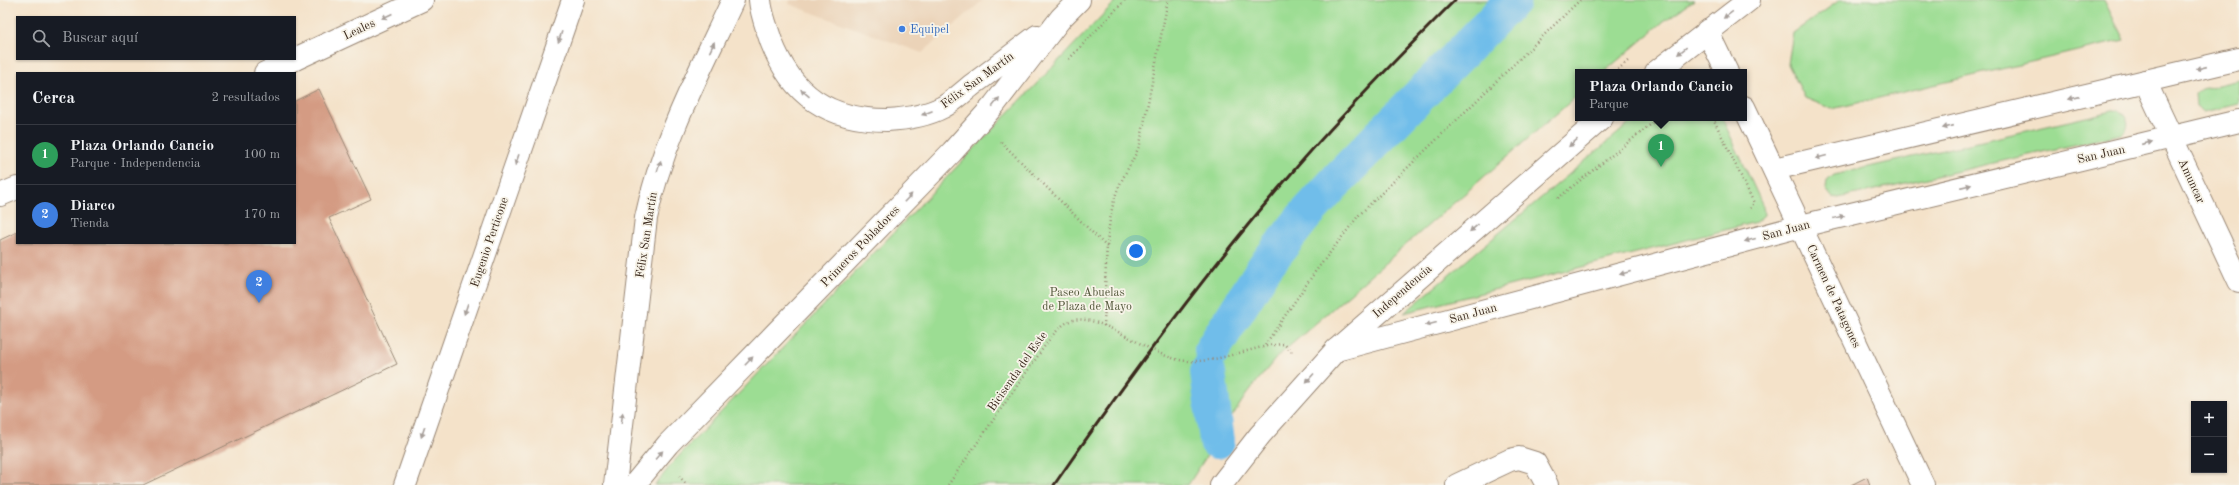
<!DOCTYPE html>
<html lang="es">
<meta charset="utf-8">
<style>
:root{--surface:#171b24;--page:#242831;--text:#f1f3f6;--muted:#9ea1a6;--line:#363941;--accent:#c8321e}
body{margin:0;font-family:"Old Standard TT",serif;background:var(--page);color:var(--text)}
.controls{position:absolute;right:12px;bottom:12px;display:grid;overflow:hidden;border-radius:0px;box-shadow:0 1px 3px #0004}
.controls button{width:36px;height:36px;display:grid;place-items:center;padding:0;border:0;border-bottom:1px solid var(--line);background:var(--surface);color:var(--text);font:20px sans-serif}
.you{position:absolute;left:1136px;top:251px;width:14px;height:14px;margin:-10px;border:3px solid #fff;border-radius:50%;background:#1a73e8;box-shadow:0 0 0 6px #1a73e833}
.badge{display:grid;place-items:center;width:26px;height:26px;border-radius:50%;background:var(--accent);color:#fff;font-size:13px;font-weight:700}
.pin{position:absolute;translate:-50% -33px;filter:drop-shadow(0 1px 2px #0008)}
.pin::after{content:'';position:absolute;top:21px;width:14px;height:12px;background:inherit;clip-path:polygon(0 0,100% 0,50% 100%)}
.popup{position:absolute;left:1575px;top:69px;width:172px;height:52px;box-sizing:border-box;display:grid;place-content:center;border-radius:0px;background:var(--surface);filter:drop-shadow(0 1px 3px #0005);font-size:13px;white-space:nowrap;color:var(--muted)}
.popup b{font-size:15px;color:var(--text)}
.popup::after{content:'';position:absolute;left:50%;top:100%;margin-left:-8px;border:8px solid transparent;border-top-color:var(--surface)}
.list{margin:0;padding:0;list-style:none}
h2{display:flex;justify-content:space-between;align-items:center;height:52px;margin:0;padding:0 16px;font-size:17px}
h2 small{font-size:13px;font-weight:400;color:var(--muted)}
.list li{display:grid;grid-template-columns:26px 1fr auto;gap:12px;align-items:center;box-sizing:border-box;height:60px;padding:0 16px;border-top:1px solid var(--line)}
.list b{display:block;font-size:15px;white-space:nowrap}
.list p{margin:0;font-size:13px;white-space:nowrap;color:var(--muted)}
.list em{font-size:13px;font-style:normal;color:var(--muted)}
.icon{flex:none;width:22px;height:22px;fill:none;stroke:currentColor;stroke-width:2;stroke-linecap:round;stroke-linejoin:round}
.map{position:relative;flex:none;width:2239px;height:485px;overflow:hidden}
.search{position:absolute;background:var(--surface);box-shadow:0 1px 3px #0004;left:16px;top:16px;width:280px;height:44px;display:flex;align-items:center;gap:10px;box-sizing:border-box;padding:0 14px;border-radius:0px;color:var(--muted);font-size:15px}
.panel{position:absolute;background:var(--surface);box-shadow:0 1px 3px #0004;left:16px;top:72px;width:280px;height:172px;border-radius:0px}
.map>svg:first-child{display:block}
.built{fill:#ebd3b8}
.green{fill:#9cdd93;stroke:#6c8458}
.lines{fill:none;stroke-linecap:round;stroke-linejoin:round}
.canal{stroke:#70bdea;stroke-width:36}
.building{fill:#d49b83}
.minor-casing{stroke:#988674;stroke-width:24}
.major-casing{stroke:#988674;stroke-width:24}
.highway-casing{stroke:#988674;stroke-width:24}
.path{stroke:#988674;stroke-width:2.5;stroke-dasharray:1 3;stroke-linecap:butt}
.minor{stroke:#fff;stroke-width:22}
.major{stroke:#fff;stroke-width:22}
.highway{stroke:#fff;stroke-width:22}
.rail{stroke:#3b2a1e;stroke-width:3}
.oneway{fill:#a79f9a}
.shop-dot{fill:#3f7fe0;stroke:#f7f3e8;stroke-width:1.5}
.labels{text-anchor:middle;stroke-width:3.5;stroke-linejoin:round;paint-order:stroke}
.street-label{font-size:12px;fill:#3b2a1e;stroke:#f7f3e8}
.shop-label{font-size:12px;fill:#366cbe;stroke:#f7f3e8;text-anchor:start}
.park-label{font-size:12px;fill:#53573b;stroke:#f7f3e8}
</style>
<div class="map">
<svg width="2239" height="485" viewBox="0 0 2239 485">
<rect width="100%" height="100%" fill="#f7f3e8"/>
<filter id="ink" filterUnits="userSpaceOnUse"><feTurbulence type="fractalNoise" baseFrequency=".025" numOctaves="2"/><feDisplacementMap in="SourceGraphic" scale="8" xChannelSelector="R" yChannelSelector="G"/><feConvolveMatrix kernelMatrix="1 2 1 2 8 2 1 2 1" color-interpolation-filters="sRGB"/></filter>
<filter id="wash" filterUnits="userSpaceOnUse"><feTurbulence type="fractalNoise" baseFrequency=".012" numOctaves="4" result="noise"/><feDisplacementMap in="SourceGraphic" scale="16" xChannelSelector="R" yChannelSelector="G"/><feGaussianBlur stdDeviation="0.9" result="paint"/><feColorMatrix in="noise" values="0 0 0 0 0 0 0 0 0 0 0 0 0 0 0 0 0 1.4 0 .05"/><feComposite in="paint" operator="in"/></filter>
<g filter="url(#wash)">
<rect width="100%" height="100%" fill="#f4e2c9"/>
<path class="built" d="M790,0H983L922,53L789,4Z"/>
<g class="green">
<path d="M1117,0H1694L1664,21L1604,72H1578V95L1277,357L1246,395L1188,485H655L675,460Z"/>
<path d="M1840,0H2104L2124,40L1832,109L1805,98L1788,64L1793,33Z"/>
<path d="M2239,80V104L2203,112L2196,107L2195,94L2201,89Z"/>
<path d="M2117,110L2123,113C2129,120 2130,128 2122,134L1839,198L1832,197L1826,189L1827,181L1834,175Z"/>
<path d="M1636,118H1722L1763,206L1764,215L1756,222L1404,313Z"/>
</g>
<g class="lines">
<g class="canal">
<path d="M1212,350L1266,265L1302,219L1340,177L1513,0"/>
<path d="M1208,372L1217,441"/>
</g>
</g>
<g id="blocks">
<g class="building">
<path d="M319,89L371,199L329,218L397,364L143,485H0V240L17,232V243H295V101Z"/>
<path d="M1867,477L1870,485H1851Z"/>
</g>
</g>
</g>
<g filter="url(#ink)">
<use href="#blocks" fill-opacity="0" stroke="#988674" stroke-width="1"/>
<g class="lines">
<g class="minor-casing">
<g id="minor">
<path d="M1707,31L1727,72"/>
<path d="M295,59L422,0"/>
<path d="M1656,72L1749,0"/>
<path d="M265,73L295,59"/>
<path d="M2145,81L2239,281"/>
<path d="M1744,107L1923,485"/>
<path d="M1774,169L2239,59"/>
<path d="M0,195L17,188"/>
<path d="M1336,350L1801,226L2239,121"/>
<path d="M1221,485L1260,435L1336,350L1602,118"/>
<path d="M1457,485L1510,460L1519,458L1535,463L1547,485"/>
</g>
</g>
<g class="major-casing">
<g id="major">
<path d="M760,0C761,14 767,28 771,41C792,96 829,120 887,120C906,119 926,116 943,107C953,102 963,92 972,85C994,69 1016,52 1037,36"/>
<path d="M634,485L668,444L952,152L994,105L1061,18L1079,0"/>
</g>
</g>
<g class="highway-casing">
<g id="highway">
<path d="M405,485L573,0"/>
<path d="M615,485L646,218C662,141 700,71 733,0"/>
</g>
</g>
<g class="path">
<path d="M1069,59L1125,0"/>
<path d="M1615,72L1629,60"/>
<path d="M1713,118L1754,203L1750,209"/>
<path d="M1001,142L1108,248"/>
<path d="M1558,198L1659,118"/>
<path d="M1104,326C1106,286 1104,235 1115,197C1121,178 1133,162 1140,144L1168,0"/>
<path d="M1265,345L1315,272L1359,215L1580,0"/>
<path d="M679,476L687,485"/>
<path d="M948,485L1051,337C1057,331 1064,322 1073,320C1105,314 1152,359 1187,361C1220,363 1251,346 1284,344L1292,352L1294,351"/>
</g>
<use href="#minor" class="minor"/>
<use href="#major" class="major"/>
<use href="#highway" class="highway"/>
<path class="rail" d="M1054,485C1128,378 1205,273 1290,175C1342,114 1398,57 1455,0"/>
</g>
<defs><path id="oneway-solid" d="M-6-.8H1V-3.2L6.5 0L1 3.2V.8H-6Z"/></defs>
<g class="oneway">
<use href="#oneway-solid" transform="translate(1728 15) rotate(144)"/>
<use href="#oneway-solid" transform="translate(387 16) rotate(155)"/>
<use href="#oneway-solid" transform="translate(560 37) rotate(109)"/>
<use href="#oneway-solid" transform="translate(712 47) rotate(-65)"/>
<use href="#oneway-solid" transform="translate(1682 51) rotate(141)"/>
<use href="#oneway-solid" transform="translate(2201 68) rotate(167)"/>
<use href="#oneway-solid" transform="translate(805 93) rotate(-139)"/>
<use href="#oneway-solid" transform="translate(2074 98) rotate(167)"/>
<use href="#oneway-solid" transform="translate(996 102) rotate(-52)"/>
<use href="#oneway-solid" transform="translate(927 113) rotate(159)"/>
<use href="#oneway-solid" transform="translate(1948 127) rotate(167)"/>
<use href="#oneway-solid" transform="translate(1573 143) rotate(139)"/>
<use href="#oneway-solid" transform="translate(2147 143) rotate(-13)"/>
<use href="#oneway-solid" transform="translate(1821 157) rotate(166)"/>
<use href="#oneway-solid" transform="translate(517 160) rotate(109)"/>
<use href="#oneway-solid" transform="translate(659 166) rotate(-72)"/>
<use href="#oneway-solid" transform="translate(1966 186) rotate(-13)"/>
<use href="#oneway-solid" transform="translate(908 198) rotate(-46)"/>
<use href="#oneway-solid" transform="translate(1839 217) rotate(-14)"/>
<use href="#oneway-solid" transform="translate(1474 228) rotate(139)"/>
<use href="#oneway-solid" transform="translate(1750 240) rotate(165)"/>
<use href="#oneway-solid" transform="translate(1625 273) rotate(165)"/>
<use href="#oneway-solid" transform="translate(466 309) rotate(109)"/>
<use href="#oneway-solid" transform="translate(1431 324) rotate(165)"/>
<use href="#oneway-solid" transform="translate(749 361) rotate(-46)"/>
<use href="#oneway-solid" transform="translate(1310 378) rotate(132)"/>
<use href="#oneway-solid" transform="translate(622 418) rotate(-83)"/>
<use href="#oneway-solid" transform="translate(423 432) rotate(109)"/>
<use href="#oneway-solid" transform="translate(659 455) rotate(-48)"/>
</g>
</g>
<circle class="shop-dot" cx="902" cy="29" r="4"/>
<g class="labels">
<g class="street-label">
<text transform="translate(359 29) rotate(-25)" y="4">Leales</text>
<text transform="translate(977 80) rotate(-36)" y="4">Félix San Martín</text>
<text transform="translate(2101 154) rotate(-13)" y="4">San Juan</text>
<text transform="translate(2192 181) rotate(65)" y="4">Amuncar</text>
<text transform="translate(1786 230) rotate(-15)" y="4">San Juan</text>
<text transform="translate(646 235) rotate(-81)" y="4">Félix San Martín</text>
<text transform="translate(489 242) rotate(-71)" y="4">Eugenio Perticone</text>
<text transform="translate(860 246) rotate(-46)" y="4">Primeros Pobladores</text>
<text transform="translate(1402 291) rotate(-41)" y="4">Independencia</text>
<text transform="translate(1834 296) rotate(65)" y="4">Carmen de Patagones</text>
<text transform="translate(1473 313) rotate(-15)" y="4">San Juan</text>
<text transform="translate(1017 371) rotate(-55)" y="4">Bicisenda del Este</text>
</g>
<g class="shop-label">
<text x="910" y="33">Equipel</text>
</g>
<g class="park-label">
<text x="1087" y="296">Paseo Abuelas<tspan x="1087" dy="14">de Plaza de Mayo</tspan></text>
</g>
</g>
</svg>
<div class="controls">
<button>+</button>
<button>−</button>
</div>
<div class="you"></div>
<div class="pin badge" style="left:1661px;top:167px;background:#2e9e5b">1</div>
<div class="popup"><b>Plaza Orlando Cancio</b>Parque</div>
<div class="pin badge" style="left:259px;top:303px;background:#3f7fe0">2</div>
<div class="search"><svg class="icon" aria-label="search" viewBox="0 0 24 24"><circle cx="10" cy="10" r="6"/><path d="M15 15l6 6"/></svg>Buscar aquí</div>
<section class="panel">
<h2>Cerca<small>2 resultados</small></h2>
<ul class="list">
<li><span class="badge" style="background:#2e9e5b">1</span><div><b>Plaza Orlando Cancio</b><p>Parque · Independencia</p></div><em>100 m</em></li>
<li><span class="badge" style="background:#3f7fe0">2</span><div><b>Diarco</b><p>Tienda</p></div><em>170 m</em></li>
</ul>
</section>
</div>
